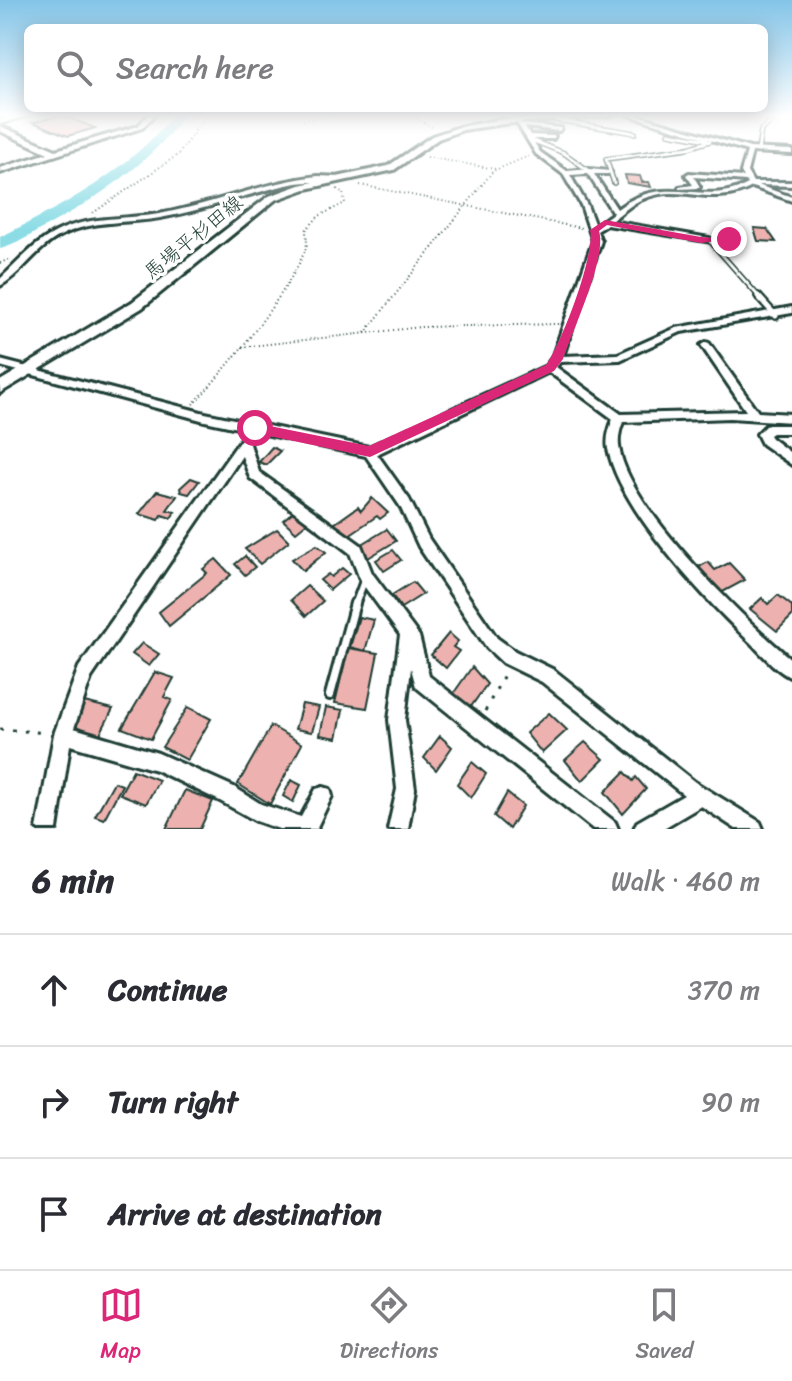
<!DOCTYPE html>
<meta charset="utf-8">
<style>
:root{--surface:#fff;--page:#f2f2f3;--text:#2b2b33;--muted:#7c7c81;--line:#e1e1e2;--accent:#db2777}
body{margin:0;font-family:Sriracha,"Klee One",sans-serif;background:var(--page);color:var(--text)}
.stop{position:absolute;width:24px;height:24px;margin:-18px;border:6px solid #db2777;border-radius:50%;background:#fff}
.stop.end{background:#db2777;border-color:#fff;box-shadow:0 2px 8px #0008}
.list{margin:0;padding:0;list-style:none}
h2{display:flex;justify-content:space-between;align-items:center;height:104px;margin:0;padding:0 32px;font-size:34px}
h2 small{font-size:26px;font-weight:400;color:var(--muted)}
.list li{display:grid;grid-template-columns:52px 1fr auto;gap:24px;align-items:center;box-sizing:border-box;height:112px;padding:0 32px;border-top:2px solid var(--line)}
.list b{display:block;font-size:30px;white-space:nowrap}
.list em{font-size:26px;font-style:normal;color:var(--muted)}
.icon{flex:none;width:44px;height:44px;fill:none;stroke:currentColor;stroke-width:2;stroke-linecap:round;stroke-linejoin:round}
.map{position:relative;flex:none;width:792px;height:829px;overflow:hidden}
.search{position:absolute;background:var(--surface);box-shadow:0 4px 20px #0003;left:24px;right:24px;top:24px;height:88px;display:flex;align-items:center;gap:20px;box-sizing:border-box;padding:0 28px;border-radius:12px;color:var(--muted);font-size:30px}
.sheet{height:440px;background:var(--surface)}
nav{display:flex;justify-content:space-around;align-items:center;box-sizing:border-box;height:112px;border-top:2px solid var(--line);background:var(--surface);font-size:22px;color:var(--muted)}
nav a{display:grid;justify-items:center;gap:4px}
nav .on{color:var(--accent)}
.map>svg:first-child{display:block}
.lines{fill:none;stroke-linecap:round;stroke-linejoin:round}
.river{fill:#8bdce5;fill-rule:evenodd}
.building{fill:#edb2af;stroke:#1f3d34;stroke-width:2}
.service-far3-casing{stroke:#1f3d34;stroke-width:6}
.service-far2-casing{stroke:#1f3d34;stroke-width:10}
.service-far1-casing{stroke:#1f3d34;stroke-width:12}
.service-casing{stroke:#1f3d34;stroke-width:14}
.minor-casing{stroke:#1f3d34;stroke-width:6}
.tertiary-casing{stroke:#1f3d34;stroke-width:6}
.secondary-casing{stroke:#1f3d34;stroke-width:6}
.path-far1{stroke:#1f3d34;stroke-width:2;stroke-dasharray:1 3;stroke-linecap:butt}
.path{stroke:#1f3d34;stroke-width:3;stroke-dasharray:3 9;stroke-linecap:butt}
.service-far3{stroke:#fff;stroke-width:3}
.service-far2{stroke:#fff;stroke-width:5}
.service-far1{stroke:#fff;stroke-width:6}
.service{stroke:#fff;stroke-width:8}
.minor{fill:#fff;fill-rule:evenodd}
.tertiary{fill:#fff;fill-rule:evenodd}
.secondary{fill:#fff;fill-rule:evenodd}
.route{fill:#db2777}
.labels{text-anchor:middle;stroke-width:7;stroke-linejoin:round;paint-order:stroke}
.far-street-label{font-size:20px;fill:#1f3d34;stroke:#fff}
</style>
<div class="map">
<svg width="792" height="829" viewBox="0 0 792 829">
<rect width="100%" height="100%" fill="#fff"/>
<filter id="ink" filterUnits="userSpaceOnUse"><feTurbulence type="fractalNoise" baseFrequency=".0125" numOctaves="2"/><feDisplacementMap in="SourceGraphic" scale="16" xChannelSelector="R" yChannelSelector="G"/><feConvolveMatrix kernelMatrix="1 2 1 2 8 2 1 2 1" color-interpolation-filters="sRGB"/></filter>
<g filter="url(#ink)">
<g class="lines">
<path class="river" d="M173,115H184C149,165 97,198 45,227C30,235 16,245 0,249V237C63,206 129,171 173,115Z"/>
</g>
<g class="building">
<path d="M62,115L95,128L68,136L33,122Z"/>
<path d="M625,175L640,176L642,182H649L651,187L627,183Z"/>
<path d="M754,228L767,229L776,242L758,241Z"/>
<path d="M272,447L280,451L266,465L259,462Z"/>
<path d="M191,478L199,481L189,494L181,492L180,488Z"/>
<path d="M157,491L177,496L167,510L175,512L171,518L162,515L159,520L139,514Z"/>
<path d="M372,498L388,513L380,519L377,516L346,537L334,524L358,507L361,511Z"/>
<path d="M294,511L307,523L296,532L283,520Z"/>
<path d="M277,529L289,541L260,564L245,549Z"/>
<path d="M387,529L396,541L368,558L359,546Z"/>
<path d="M317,545L326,552L303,571L292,559Z"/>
<path d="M393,550L401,560L384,571L376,560Z"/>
<path d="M245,556L255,567L245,575L235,564Z"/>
<path d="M216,559L231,575L169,626L159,612L207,573L203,569Z"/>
<path d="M708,562L715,570L729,563L745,580L719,594L695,569Z"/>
<path d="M342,568L349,574L330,590L320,580L328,574L331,577Z"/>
<path d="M413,582L423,594L401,608L392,595Z"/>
<path d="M307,586L323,601L306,616L291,600Z"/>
<path d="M778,595L792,606V616L777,631L750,609L762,598L768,604Z"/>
<path d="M359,617L374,620L365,651L350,647Z"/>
<path d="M449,633L458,641L453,647L459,651L446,668L431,655Z"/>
<path d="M142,643L159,654L149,666L132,654Z"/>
<path d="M348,648L378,653L367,708L335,703Z"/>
<path d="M472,667L487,684L470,708L453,694Z"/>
<path d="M155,672L174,678L164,697L172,700L151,739L122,728Z"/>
<path d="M84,702L113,709L99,736L69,728Z"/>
<path d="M302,704L319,707L312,732L295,729Z"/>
<path d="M188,707L211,719L187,760L162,747Z"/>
<path d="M326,707L343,710L337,738L320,735Z"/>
<path d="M549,713L567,730L542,753L526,733Z"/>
<path d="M271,726L302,744L270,804L238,784Z"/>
<path d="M440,736L452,747L436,770L424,758Z"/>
<path d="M585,742L604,759L582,781L565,760Z"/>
<path d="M472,762L486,774L471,798L457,784Z"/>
<path d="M133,770L159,780L146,804L120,794Z"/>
<path d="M625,772L633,781L636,777L646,789L623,814L605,792Z"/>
<path d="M291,780L301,785L293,802L283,796Z"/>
<path d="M114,782L122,785L104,819L95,816Z"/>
<path d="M185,790L213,801L200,829H166Z"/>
<path d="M507,793L523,806L509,829L494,816Z"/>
</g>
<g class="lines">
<g class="service-far3-casing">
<g id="service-far3">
<path d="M556,120L635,133"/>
<path d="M669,133L707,140"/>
<path d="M529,139L564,153L589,171"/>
<path d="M758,151L761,130L779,115"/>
<path d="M614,183L606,159L688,148L710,141"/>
<path d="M709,240L760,298"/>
<path d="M710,240L729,239"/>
</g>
</g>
<g class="service-far2-casing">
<path id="service-far2" d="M758,296L776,316"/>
</g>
<g class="service-far1-casing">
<path id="service-far1" d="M355,605L365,578"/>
</g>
<g class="service-casing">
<path id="service" d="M330,695L355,603"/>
</g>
<g class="minor-casing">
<g id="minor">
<path d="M504,115H510L523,124L561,128L559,131L525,127L530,135L555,136L553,139H532L540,152L567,171L589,169L610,171L611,172L608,174H594L617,209C667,171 701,208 748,184L746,181L694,177L700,187L699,188L679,189V187L693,185L686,175L689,173L744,177L741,172L747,151L628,115H636L750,148L792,150V154L752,152L747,172L753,182H792V186L758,185L792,197V201L752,187C712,208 683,184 648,197C634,201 623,212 611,221L709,238L713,240L712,242L607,225L597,231L601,241L563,356L618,354L676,328L792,307V313L681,332L620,360L560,362L556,367L621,414L746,411L701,345L706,342L709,343L758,412L792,414V422L730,418L623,422C620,429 618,438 619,446C626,506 745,620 792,660V678C776,671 762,654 750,642C705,599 620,510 608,449C606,439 609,429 613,419L549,372L377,454L409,499L429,539L497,638L515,651L554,670L695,782L760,822L763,829H736L701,806L662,829H634L637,822L684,795L542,682L503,663L487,648L419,547L400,506L366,456L205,421L0,366V360L205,413L369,447L546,366L552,358L593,241L581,205L563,174L536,154L517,123ZM588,174L613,213L595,226L587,205L570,175Z"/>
<path d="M318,176L340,177L343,179C330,183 311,181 296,183C252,192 209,209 165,217C131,224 93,219 62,235C37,247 23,273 0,286V279C18,263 34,243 56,232C89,215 128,220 164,213C216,203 265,182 318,176Z"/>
<path d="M769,425H792V433H772L769,435L771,438L792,454V465L762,444L757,434L765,426Z"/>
<path d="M245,438L249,439L251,442L250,444L259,472L361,545L372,573L419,636L429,676L615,822L618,829H593L416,687L411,668L405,720L415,789L408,829H388L397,789L389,720L400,635L361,582L350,553L250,478L242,456L91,678L74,728L158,753L234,787L261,804L301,817L316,789L323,787L330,789L332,796L317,827L318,829H279L256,821L220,801L156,770L70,745L57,829H37L54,734L79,667L241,439Z"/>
</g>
</g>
<g class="tertiary-casing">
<g id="tertiary">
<path d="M18,115H29L0,124V120Z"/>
<path d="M148,115H155L142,128L0,173V168L48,153L0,131V126L56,150L138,126Z"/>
</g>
</g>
<g class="secondary-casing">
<path id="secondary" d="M568,115H612L503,124L463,130L438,139L394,170L306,189L275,200L142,308L0,393V381L132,302L269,196L300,185L388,166L432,136L459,127L503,119Z"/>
</g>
<g class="path-far1">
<path d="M410,115L432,127"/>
<path d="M303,120L331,115"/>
<path d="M427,157L495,169"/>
<path d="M360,185L581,228"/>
<path d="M93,213L179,154L206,115"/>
<path d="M0,263L10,259"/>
<path d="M365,333L493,171L529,156"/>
<path d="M242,347L421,327L558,324"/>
<path d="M193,404C224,373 291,289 306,248C308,243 306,236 306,230L319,216L345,203L343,193L336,188"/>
</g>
<g class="path">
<path d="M485,711L506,671"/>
<path d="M0,729L47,733"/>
</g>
<use href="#service-far3" class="service-far3"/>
<use href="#service-far2" class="service-far2"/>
<use href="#service-far1" class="service-far1"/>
<use href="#service" class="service"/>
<use href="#minor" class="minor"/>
<use href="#tertiary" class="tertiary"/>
<use href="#secondary" class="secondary"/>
</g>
</g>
<linearGradient id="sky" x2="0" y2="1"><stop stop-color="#83c4e7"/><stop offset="0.5" stop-color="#fff"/><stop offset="1" stop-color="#fff" stop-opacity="0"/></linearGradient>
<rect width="792" height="231" fill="url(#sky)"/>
<path class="route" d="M605,220L701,237L733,239L701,243L607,225L599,231C607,258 573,329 563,359L554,371L370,457L250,432L248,428L255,423L369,446L546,365C561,345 596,253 590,230Z"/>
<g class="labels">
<g class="far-street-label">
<text transform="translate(193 237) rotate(-39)" y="7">馬場平杉田線</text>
</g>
</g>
</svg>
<div class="stop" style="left:255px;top:428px"></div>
<div class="stop end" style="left:729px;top:239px"></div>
<div class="search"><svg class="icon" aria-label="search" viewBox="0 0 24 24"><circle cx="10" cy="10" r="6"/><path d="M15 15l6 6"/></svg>Search here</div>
</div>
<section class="sheet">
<h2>6 min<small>Walk · 460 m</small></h2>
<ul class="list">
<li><svg class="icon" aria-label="ahead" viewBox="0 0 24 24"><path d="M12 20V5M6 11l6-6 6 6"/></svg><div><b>Continue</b></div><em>370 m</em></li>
<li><svg class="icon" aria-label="right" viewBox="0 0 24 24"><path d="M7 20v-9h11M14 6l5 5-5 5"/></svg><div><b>Turn right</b></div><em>90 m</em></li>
<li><svg class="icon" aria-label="arrive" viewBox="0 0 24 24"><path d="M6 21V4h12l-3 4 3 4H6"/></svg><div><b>Arrive at destination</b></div></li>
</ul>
</section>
<nav>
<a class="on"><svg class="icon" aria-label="map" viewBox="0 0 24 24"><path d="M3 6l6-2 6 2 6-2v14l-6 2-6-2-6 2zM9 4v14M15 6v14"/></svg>Map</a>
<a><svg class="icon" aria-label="directions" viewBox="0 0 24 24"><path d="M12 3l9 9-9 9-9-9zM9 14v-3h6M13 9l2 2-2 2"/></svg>Directions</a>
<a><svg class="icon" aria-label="saved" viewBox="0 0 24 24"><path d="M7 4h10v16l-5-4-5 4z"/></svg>Saved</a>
</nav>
